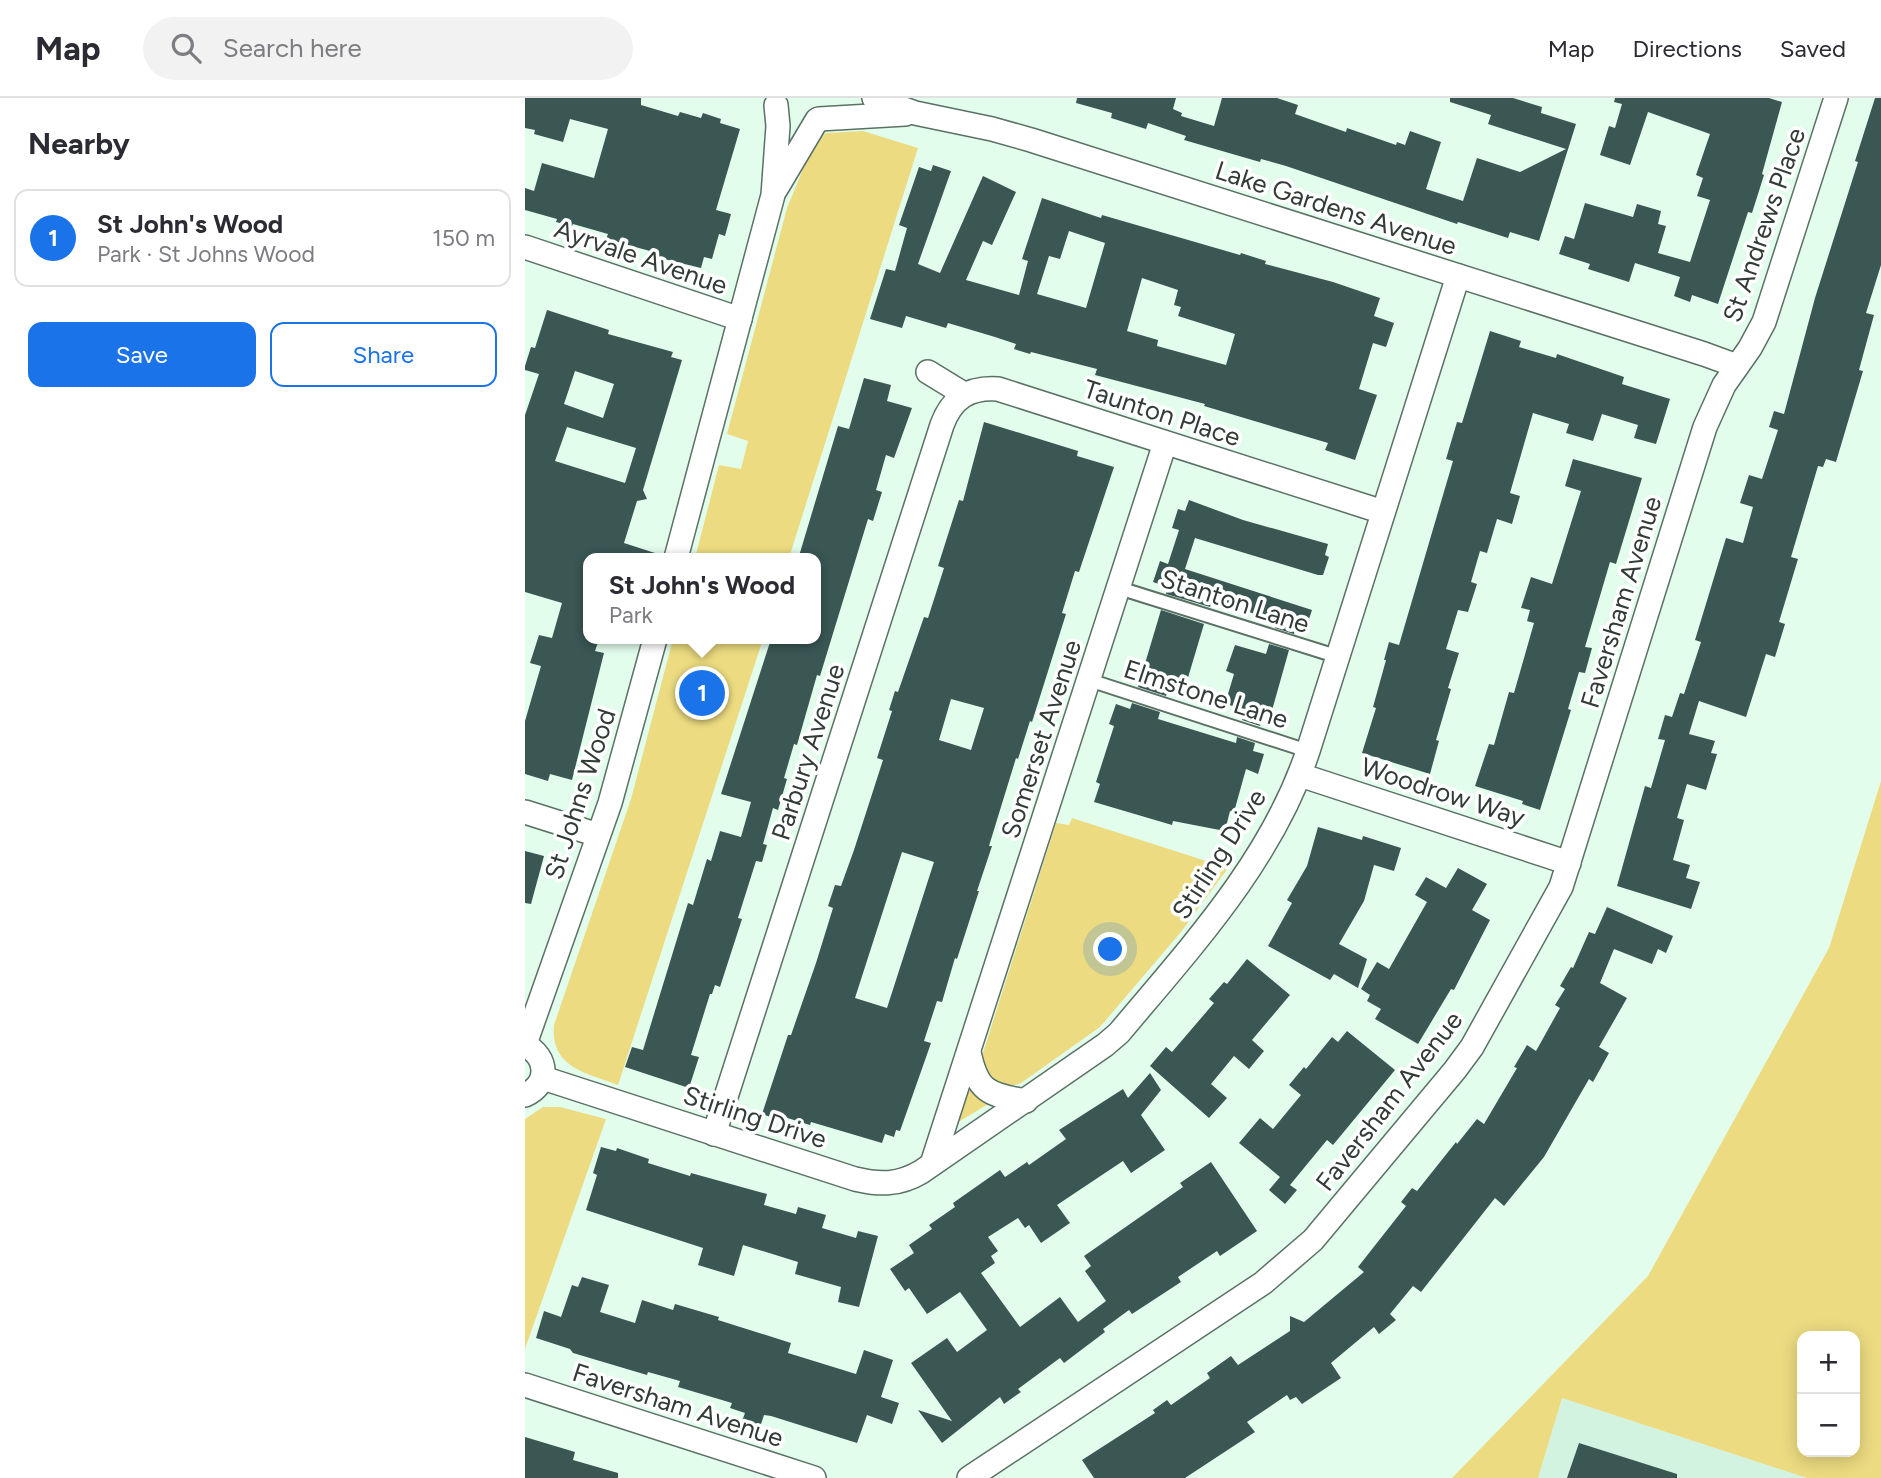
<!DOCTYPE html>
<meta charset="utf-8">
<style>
:root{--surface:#fff;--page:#f2f2f3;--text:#2b2b33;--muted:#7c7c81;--line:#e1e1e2;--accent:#1a73e8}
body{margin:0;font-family:Figtree,sans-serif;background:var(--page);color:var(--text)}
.controls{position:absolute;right:21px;bottom:21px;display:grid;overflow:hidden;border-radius:14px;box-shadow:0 4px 18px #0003}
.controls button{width:63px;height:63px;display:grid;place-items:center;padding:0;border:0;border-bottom:2px solid var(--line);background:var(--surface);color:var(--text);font:35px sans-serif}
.you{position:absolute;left:586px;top:852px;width:24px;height:24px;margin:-18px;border:5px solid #fff;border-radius:50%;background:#1a73e8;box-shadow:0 0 0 10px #1a73e833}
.badge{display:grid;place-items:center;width:46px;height:46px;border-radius:50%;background:var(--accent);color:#fff;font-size:23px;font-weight:700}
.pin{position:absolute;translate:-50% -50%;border:4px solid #fff;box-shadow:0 2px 7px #0006}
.popup{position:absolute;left:58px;top:455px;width:238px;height:91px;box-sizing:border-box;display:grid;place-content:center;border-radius:14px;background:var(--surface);filter:drop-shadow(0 2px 5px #0005);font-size:23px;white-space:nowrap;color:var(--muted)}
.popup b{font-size:26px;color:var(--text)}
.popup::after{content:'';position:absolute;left:50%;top:100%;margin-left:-14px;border:14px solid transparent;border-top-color:var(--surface)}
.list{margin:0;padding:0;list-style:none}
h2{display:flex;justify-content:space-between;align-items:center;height:91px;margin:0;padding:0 28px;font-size:30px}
h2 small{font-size:23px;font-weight:400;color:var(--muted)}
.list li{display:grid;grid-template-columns:46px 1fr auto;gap:21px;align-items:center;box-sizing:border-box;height:98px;margin:0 14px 14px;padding:0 14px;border:2px solid var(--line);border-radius:14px}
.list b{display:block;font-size:26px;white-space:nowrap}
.list p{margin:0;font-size:23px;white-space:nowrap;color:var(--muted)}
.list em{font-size:23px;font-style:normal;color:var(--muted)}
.actions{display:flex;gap:14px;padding:21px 28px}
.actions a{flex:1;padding:16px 0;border:2px solid var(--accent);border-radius:14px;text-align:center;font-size:24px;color:var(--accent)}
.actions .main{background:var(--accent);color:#fff}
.icon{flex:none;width:38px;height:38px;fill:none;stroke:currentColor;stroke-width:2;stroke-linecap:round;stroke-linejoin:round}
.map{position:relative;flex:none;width:1356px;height:1380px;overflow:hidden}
header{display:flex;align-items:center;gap:42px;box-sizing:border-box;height:98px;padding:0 35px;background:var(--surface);border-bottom:2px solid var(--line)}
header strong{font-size:33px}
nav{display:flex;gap:38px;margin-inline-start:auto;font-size:24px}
.search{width:490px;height:63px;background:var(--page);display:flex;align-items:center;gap:18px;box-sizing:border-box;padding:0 24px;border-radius:38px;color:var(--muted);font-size:26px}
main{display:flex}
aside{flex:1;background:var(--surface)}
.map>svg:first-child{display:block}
.built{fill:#d2f3e0}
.green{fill:#ecdb80;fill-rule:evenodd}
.building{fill:#3a5754;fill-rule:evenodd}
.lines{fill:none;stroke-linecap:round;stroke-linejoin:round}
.lane-casing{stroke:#5a7164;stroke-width:16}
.street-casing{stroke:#5a7164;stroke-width:26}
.lane{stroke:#fff;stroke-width:12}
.street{stroke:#fff;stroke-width:23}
.labels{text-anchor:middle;stroke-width:7;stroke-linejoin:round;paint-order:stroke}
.street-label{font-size:26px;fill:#323c36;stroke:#fff}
</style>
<header>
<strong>Map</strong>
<div class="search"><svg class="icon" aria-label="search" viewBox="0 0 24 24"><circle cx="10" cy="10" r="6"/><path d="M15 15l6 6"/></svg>Search here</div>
<nav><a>Map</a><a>Directions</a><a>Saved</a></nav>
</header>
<main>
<aside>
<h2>Nearby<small></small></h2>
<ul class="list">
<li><span class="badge">1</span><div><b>St John's Wood</b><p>Park · St Johns Wood</p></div><em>150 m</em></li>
</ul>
<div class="actions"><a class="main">Save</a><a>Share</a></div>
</aside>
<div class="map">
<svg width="1356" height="1380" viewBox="0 0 1356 1380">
<rect width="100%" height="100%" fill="#e3fded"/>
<path class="built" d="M1037,1300L1282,1380H1013Z"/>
<g class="green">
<path d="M338,33L393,50L264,460H170L194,367L216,371L223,343L202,336L262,110L290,42L301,35Z"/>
<path d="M148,541H238L93,987C60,975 25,969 29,927L106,701Z"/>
<path d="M1356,683V1380H1282L1037,1300L1013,1380H927L1123,1178L1304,850ZM1277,1238H1330V1354H1277Z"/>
<path d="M547,720L703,770L656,834L575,929L496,985L484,989L462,980L457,958L531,725L544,727Z"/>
<path d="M439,974L465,1005L430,1026Z"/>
<path d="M18,1009H35L81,1021L0,1251V1021Z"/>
</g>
<g class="building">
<path d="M0,0H116V7L153,18L155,14L176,20L178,15L196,21L195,25L215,31L191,112L206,116L200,138L194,136L187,161L179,159L176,170L143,162L124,157L125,153L81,141L83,136L48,126L47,128L31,124L32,121L0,112V90L9,93L17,65L69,80L83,31L45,21L38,44L9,36L10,32L0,30Z"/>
<path d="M552,0H651L648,11L657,15L656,18L689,28L697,0H752L773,7L770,16L821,34L822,30L871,47L872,44L880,47L885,33L916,44L901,91L938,103L952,60L995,74L1041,51L963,26L966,17L925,4V0H988L1017,9L1016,15L1051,26L1014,143L985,134L983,140L933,124L932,126L761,68L736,61L735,64L659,42L661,38L623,25L621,31L586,20L587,15L551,5Z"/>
<path d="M1090,0H1244L1257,4L1237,76L1239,77L1227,115L1223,114L1193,206L1167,197L1165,204L1149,198L1155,179L1110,165L1104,184L1063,171L1065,166L1034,156L1040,138L1049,141L1060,105L1108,119L1112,106L1136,113L1133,126L1141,128L1133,155L1165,164L1185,102L1172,98L1178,80L1171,77L1185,36L1123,14L1105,67L1075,57L1084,28L1090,30L1097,6L1089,4Z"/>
<path d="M1350,0H1356V167L1341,215L1349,217L1334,272L1338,273L1311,364L1301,361L1298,369L1293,368L1266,459L1273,461L1254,524L1260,526L1250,559L1241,556L1221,619L1174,603L1164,636L1190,643L1186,655L1192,656L1181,692L1162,686L1152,720L1159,722L1148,762L1165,767L1161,780L1175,784L1166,811L1092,788L1120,688L1126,690L1140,642L1133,641L1140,617L1147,619L1155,595L1159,596L1176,544L1170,542L1201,440L1218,445L1228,409L1215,405L1224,377L1237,381L1253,332L1244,329L1249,313L1259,316L1290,200L1333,64L1330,63Z"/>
<path d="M408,67L426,73L393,166L415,175L458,78L491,94L467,147L458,143L441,182L494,197L503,163L497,161L517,100L576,120L577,117L715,157L716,155L741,163L740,166L808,184L855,200L849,218L869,225L861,249L848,245L834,291L852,297L830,362L800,352L803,345L679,308L680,306L570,277L572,271L506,254L505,256L489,251L491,246L470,239L423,225L421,230L381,218L377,230L345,221L361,171L370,173L382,130L374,127L394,69L406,73ZM544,133L580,145L561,210L512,196L524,158L535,161ZM617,180L653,192L649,207L656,209L653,218L710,236L701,267L632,248L633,242L602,233Z"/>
<path d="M22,212L84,232L83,236L148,254L146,259L157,262L118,392L122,401L112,403L99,445L133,456V460H63V541H74L70,553L79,555L47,682L25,676L23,683L0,676V623L16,568L5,565L14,537L27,540L37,505L0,494V317L14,276L0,272V268L6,249L10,250ZM50,273L89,286L78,320L39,306ZM42,329L111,350L100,385L30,363Z"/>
<path d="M965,233L996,243L994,249L1031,260L1032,256L1099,279L1097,286L1145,301L1131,346L1109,340L1113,327L1077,316L1068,343L1041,335L1044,326L1008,315L985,395L995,398L987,426L972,421L962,455L955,453L946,484L952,486L943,514L933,512L921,551L934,555L923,590L926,591L911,642L914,643L905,676L837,655L851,610L848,609L861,562H859L864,544L874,547L928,363L921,361L932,324L937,325Z"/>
<path d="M339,280L366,287L362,303L387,310L369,360L361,357L351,392L357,394L348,423L343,421L295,578L292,577L272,647L269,646L259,680L262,681L253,712L248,710L238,746L242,747L237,764L231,763L213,820L217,821L195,889L190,887L187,896H185L166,957L174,959L164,990L100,969L107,949L118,952L163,805L168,807L182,761L186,763L195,733L216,739L226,704L196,696L246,541H291V460L274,458L313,328L324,331Z"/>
<path d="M459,324L553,353L552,358L589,369L554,474L550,473L537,515L541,516L507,624L505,623L493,661L491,660L464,748H467L452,793H454L432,861L430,860L417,904L412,903L399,943L406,945L399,965L375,1033L371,1032L369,1039L360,1036L357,1045L286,1024L285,1027L256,1018L254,1022L237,1016L263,937H266L291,865L308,810L303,808L310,787L316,788L329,752L358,662L352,660L367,613L364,612L370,593L373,594L399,519L403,520L419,470L413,468L434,402L438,403ZM426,601L459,610L446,652L414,642ZM377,754L409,764L362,910L330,900Z"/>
<path d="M1048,361L1117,380L1091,466L1085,464L1060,549L1067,550L1060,575L1054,574L1043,611L1046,612L1015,712L997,706L998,703L950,688L964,646L969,647L984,594L989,595L1009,525L1002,523L1005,512L996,510L1006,479L1027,486L1056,393L1040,388Z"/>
<path d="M664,402L718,422L803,446L800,457L804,459L798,477H793L670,440L660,471L787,512L780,533L771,530L769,536L750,530L752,523L687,502L685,509L641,496L643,489L628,484L635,463L643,466L654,432L647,430L653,411L660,413Z"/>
<path d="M636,512L679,526L659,593L645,588L641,598L613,589Z"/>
<path d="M744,546L764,552L746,616L739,614L735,628L717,622L720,611L700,606L709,576L701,573L710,547L741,556Z"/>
<path d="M607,605L635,614L633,621L711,645L712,639L730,645L728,653L739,656L733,676L721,671L709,714L705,713L700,733L648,723L647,727L569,704L575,686L571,684L589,628L584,626L591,606L605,611Z"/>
<path d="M793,729L837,742L838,738L876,750L869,773L849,767L839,803L814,846L842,861L833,890L809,876L805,882L743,848L767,805L762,802L782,768Z"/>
<path d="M0,753L19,758L6,806L0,805Z"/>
<path d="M933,770L962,786L947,812L965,822L929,892L926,891L893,946L850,921L856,911L842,903L845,897L836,891L852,864L864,871L902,804L890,797L901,779L921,790Z"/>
<path d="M1082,809L1148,838L1141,855L1133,851L1127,866L1089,851L1075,885L1102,900L1074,949L1084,955L1068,984L1064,981L1019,1059L979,1108L970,1100L896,1194L888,1188L865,1216L871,1222L854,1236L849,1229L806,1265L816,1280L777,1306L771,1299L765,1302L762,1297L722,1324L730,1334L660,1380H569L557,1362L630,1315L628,1312L642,1302L646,1307L685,1280L682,1275L706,1258L713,1267L765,1233V1218L779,1224L839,1174L833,1169L881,1108L876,1104L887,1090L892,1093L931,1044L932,1046L952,1021L959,1026L992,970L989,969L1002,947L1011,953L1035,910L1030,907L1040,891L1035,888L1046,869L1048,870L1064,834L1070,836Z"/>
<path d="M722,861L765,897L727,942L739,953L724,971L709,958L686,986L702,1000L684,1020L625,968L641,949L647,954L689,905L684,901L699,884L702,886Z"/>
<path d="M822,933L870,972L808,1047L802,1042L765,1087L772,1092L760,1106L744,1092L755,1079L714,1045L735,1020L748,1031L776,997L764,987L779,969L781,971L807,939L813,944Z"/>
<path d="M625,975L636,992L616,1017L640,1052L606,1075L598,1063L532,1107L545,1125L516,1145L504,1127L500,1130L493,1120L463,1139L473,1153L466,1158L470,1165L456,1175L495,1229L535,1199L553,1224L581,1203L560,1173L566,1168L559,1158L658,1089L655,1085L686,1064L732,1133L695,1158L692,1153L653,1179L656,1184L607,1216L604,1212L578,1231L580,1234L539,1265L535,1260L493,1291L496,1294L479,1306L475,1299L417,1345L393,1312L427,1323L386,1265L422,1240L432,1254L462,1232L435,1194L402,1216L384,1190L380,1193L365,1171L389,1155L384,1147L407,1131L404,1127L430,1109L428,1105L475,1072L480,1079L502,1064L504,1067L541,1041L534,1032L598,991L603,1000Z"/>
<path d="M76,1049L91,1053L92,1050L124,1061L123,1065L165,1078L166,1075L242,1096L239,1107L271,1116L273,1109L301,1117L297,1130L331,1140L333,1133L353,1138L334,1209L313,1204L316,1189L270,1176L273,1164L218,1147L209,1178L173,1167L178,1150L61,1112L72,1077L68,1075Z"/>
<path d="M57,1179L84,1187L75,1214L110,1225L117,1202L148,1212L150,1206L194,1219L193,1222L266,1245L263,1255L331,1276L339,1252L368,1262L356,1299L374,1305L367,1326L342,1317L332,1345L246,1318L239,1317L235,1329L217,1323L220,1315L205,1310L207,1305L153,1289L155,1283L123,1274L122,1277L48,1255L45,1251L11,1240L19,1213L36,1219L47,1187L53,1189Z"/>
<path d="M0,1339L50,1354L48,1362L93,1375V1380H0Z"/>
<path d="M1054,1345L1152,1376V1380H1042Z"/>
</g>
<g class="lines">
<g class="lane-casing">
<g id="lane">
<path d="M594,490L814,559"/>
<path d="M564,582L783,653"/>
</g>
</g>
<g class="street-casing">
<g id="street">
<path d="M349,0L390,15L467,31L506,42L1179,256L1212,268"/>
<path d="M294,21L380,16"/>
<path d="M251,91L292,22"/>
<path d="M0,149L215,221"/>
<path d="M403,274L439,296"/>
<path d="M151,460L248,97L253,28L251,7"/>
<path d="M775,677L1044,765"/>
<path d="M0,714L73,737"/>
<path d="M0,946L85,705L130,541"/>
<path d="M0,947C23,959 25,986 0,997"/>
<path d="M444,954C452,993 463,997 501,1003"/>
<path d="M18,980L330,1081C355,1087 374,1087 396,1074L580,947L594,935C666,849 747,762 783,653L933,178"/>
<path d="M189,1036L417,327C427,300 444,289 473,291L858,414"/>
<path d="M407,1066L640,345"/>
<path d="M0,1287L289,1380"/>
<path d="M444,1380L738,1185L788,1142L930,972L947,949L1036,789L1180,329L1199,287L1225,250L1239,224L1311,0"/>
</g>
</g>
<use href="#lane" class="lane"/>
<use href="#street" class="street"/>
</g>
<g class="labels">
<g class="street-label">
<text transform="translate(811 110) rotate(18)" y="9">Lake Gardens Avenue</text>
<text transform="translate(1239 127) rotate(-71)" y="9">St Andrews Place</text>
<text transform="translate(116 159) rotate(19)" y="9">Ayrvale Avenue</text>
<text transform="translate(637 315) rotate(18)" y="9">Taunton Place</text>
<text transform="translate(710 503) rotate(18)" y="9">Stanton Lane</text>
<text transform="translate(1096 504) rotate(-73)" y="9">Faversham Avenue</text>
<text transform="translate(681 596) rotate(18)" y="9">Elmstone Lane</text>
<text transform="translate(516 641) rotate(-72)" y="9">Somerset Avenue</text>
<text transform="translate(283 654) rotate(-72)" y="9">Parbury Avenue</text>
<text transform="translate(918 694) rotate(18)" y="9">Woodrow Way</text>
<text transform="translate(55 696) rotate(-72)" y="9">St Johns Wood</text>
<text transform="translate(694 756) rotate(-57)" y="9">Stirling Drive</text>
<text transform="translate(864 1003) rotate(-52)" y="9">Faversham Avenue</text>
<text transform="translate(230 1019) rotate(18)" y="9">Stirling Drive</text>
<text transform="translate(153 1307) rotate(18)" y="9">Faversham Avenue</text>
</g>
</g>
</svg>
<div class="controls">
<button>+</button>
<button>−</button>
</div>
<div class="you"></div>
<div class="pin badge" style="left:177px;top:595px">1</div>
<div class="popup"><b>St John's Wood</b>Park</div>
</div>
</main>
